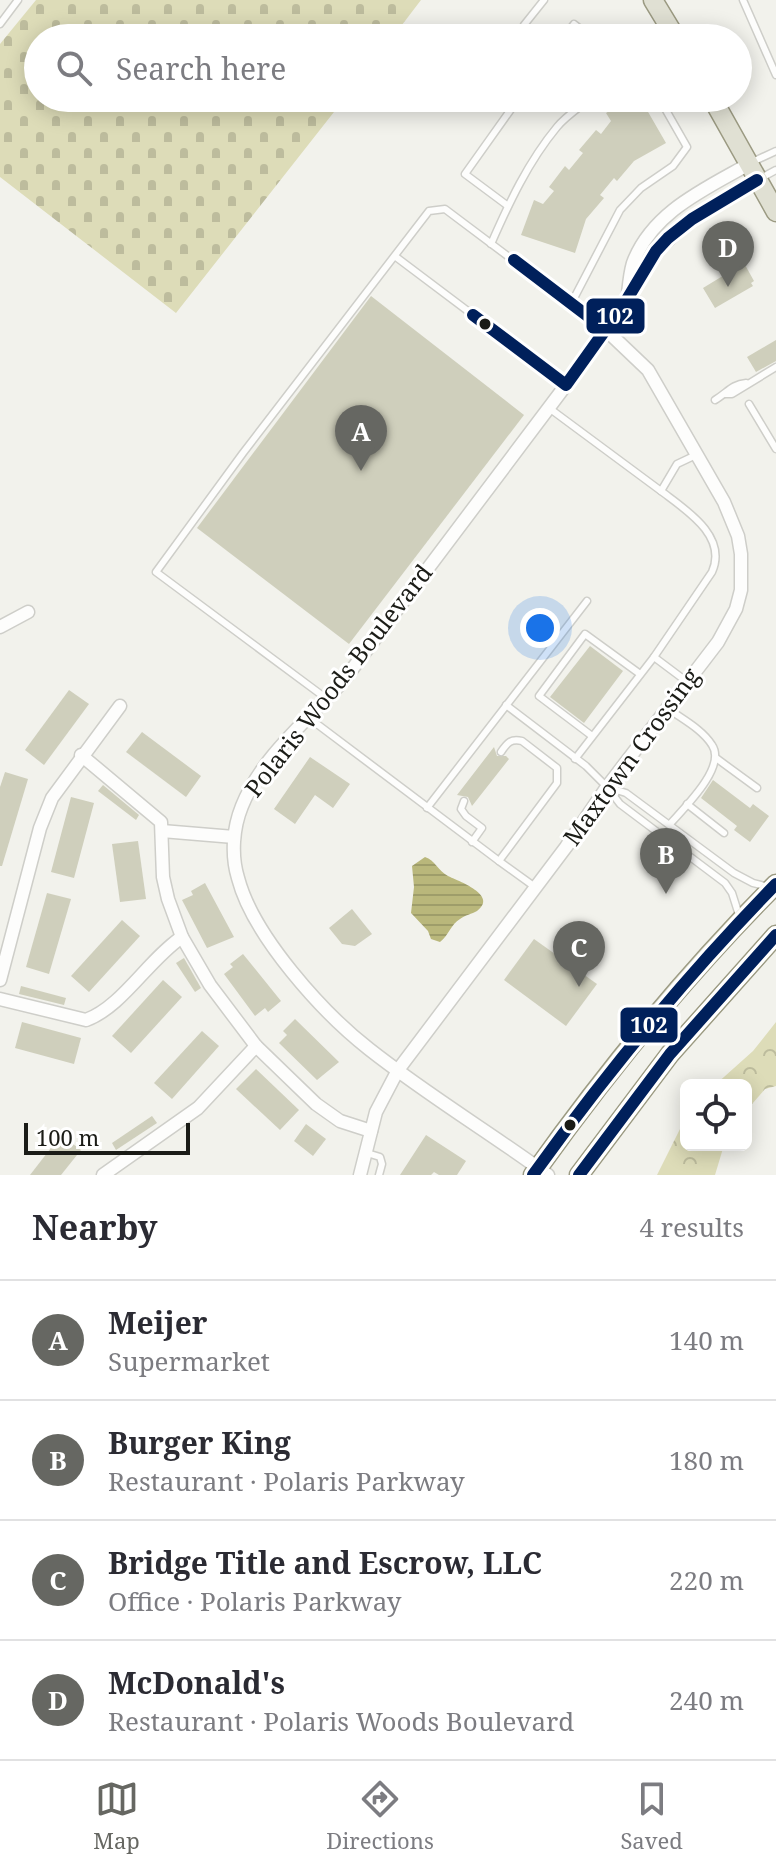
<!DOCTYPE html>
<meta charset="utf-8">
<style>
:root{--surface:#fff;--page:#f7f7f7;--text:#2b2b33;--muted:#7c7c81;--line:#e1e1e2;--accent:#666762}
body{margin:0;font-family:"Noto Serif",serif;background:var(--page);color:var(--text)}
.controls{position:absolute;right:24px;bottom:24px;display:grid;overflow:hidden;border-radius:12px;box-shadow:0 4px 20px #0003}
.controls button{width:72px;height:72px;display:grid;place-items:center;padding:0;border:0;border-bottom:2px solid var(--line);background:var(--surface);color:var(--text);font:40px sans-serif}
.scale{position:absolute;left:24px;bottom:20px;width:166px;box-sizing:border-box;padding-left:8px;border:4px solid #1b1c17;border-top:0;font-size:22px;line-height:28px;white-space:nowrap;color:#1b1c17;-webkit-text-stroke:6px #fff;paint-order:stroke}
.you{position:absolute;left:540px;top:628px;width:28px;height:28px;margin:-20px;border:6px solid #fff;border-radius:50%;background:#1a73e8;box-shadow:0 0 0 12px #1a73e833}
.badge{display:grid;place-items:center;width:52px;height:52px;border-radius:50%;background:var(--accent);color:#fff;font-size:26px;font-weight:700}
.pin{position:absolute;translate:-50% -66px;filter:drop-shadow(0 2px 4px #0008)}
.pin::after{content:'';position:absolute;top:42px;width:28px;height:24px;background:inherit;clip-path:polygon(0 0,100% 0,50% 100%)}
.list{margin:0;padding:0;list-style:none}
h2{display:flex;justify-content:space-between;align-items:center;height:104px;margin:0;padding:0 32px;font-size:34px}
h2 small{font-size:26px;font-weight:400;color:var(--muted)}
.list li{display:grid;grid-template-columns:52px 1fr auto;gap:24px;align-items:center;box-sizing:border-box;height:120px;padding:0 32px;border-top:2px solid var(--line)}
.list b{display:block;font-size:30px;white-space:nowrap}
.list p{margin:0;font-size:26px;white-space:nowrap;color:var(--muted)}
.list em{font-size:26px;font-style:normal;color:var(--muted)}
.icon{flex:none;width:44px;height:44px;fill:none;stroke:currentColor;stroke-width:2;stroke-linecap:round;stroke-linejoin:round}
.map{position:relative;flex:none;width:776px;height:1175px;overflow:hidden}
.search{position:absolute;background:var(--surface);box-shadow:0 4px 20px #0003;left:24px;right:24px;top:24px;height:88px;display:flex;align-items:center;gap:20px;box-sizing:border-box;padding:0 28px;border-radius:44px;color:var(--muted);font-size:30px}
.sheet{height:584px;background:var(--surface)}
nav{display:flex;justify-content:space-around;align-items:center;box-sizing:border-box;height:112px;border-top:2px solid var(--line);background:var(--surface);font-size:22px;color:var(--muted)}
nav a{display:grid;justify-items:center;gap:4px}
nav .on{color:var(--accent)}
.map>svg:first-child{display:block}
.forest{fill:url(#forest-crowns)}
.cemetery{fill:url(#cemetery-stones)}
.water{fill:url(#water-rules)}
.building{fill:#cfcfbc}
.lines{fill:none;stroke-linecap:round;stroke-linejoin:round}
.service-casing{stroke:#cecec9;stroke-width:9}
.minor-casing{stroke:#cecec9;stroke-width:15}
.primary-casing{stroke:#9b9a82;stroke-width:21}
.service{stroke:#fdfdfc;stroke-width:6}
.minor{stroke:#fdfdfc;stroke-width:12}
.primary{stroke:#e0e0d3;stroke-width:18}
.bus-1-casing{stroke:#fff;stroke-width:18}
.bus-1{stroke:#00205b;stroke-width:12}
.bus-dot{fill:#1b1c17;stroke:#fff;stroke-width:3}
.labels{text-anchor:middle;stroke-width:6;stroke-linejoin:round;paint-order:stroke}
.street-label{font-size:24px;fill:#1b1c17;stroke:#fff}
.line-badge{stroke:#fff;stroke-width:3}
.badge-label{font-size:22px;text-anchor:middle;font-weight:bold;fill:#fff}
</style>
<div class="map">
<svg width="776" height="1175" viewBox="0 0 776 1175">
<defs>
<pattern id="forest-crowns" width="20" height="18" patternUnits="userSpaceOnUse" patternTransform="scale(2)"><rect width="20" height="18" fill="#dddcb8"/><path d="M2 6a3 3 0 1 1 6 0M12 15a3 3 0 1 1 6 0" fill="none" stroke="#bdbc9d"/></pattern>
<pattern id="cemetery-stones" width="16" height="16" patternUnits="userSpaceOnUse" patternTransform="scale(2)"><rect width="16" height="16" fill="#dddcb8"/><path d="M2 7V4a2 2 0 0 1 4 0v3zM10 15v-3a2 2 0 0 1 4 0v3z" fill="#bdbc9d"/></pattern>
<pattern id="water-rules" width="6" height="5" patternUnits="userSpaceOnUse" patternTransform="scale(2)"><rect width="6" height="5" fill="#b9b77b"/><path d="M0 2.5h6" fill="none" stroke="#9e9d6a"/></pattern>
</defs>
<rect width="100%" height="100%" fill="#f2f2ec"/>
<g class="forest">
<path d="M776,1022V1086L765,1089L746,1111V1085H715L753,1051Z"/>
<path d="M686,1117V1145H724L715,1175H657Z"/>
</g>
<path class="cemetery" d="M36,0H421L392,38H38V98H345L176,313L0,177V44Z"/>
<path class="water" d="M425,857C435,860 438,871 448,876C458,881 499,895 477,911C472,914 465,915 460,919C451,924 449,935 440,942L431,939L428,931L411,913L414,887L412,866Z"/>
<g class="building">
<path d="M631,98H640L666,143L634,161L617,181L614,178L600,195L604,198L586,219L575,253L521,235L534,200L543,204L554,191L549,187L565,166L569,170L583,153L579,150L596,130L601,134L611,121L606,113Z"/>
<path d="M744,263L754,281L751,283L753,286L715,308L703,288Z"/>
<path d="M371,296L524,415L349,644L197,528Z"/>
<path d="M776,340V361L756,372L747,357Z"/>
<path d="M590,646L623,671L584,723L550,697Z"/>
<path d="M69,690L89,704L44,765L25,750Z"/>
<path d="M142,732L201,776L186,797L126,752Z"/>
<path d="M494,747L497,756H506L509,759L472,806L468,797L457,795Z"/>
<path d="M310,757L350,784L333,808L315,795L295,824L274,809Z"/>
<path d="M5,772L28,779L2,866H0V787Z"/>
<path d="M713,780L750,808L753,804L769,816L750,842L734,830L737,826L701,798Z"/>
<path d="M103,785L139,815L136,820L98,791Z"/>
<path d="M71,797L94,803L74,878L51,872Z"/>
<path d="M138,841L146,899L120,902L112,844Z"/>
<path d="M205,883L234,937L207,948L182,900L193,895L191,891Z"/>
<path d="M47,893L71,899L49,974L26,967Z"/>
<path d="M352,909L372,934L355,946L342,944L329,928Z"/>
<path d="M122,920L140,936L89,992L71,976Z"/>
<path d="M534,939L597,984L566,1026L504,980Z"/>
<path d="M243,954L281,1001L268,1012L265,1008L255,1016L224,974L233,967L230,964Z"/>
<path d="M184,958L201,988L195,992L176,963Z"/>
<path d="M163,980L182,997L131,1053L112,1036Z"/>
<path d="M21,986L66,998L64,1005L19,994Z"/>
<path d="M295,1019L339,1062L317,1080L279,1043L287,1035L283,1031Z"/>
<path d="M22,1022L81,1038L74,1064L15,1048Z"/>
<path d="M202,1031L219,1046L172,1099L154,1083Z"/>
<path d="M256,1069L299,1110L280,1130L236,1089Z"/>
<path d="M152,1116L157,1123L116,1150L112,1143Z"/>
<path d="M306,1124L326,1139L313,1156L294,1141Z"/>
<path d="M61,1135L81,1150L61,1175H30Z"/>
<path d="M426,1135L466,1161L457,1175H439L434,1172L431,1175H400Z"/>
</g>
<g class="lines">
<g class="service-casing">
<g id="service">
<path d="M743,0L776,75"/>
<path d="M0,24L18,0"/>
<path d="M541,38L524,25L544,0"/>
<path d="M563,38L574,24L592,38"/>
<path d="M750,163L776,151"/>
<path d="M761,178L776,170"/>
<path d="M508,206L465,174L519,98"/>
<path d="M491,244C509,203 528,162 557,127C566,116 580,107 591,98"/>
<path d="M396,257L566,385"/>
<path d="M571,304L620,210L641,188L673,166L687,147L659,98"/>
<path d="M725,394H732L776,367"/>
<path d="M715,400C727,393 732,384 746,383"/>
<path d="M749,404L776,449"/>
<path d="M549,408L661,491"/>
<path d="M654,657L686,681"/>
<path d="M327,699L156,572L243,453L429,211L445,209L606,330"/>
<path d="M506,705L586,766L607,787"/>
<path d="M667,708C682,719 702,729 712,745C727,767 684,808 670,824"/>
<path d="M309,718L499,861"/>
<path d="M592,736L539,696L585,634L640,674"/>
<path d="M501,752C507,743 511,738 522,741L557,768V783L499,861L535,887"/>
<path d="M716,758L757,788"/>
<path d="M575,759L654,657L712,572C728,536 686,510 661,491L677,464L696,455"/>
<path d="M464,801L461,809L466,816L482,828L472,842"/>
<path d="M687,804L724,833"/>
<path d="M427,808L587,601"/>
<path d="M739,915L732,893L725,883L620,804L607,787L626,793L734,873L753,883L769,887"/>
<path d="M367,1153L380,1157L382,1164L379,1175"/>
</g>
</g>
<g class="minor-casing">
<g id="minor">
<path d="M628,294C629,284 630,273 633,263C652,212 705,189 749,164"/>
<path d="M0,627L28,612"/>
<path d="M81,755L161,822L163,877L168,899L182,937L210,985L256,1046L316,1104L340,1121L371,1131"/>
<path d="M162,831L234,837"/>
<path d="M0,980L40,828L52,798L120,706"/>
<path d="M0,999L86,1020C122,1007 148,960 182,937"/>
<path d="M103,1175L198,1108L256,1046"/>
<path d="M360,1175L376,1112L398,1070L566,847L607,787L718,642L736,609L741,590V554L738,536L724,502L648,370L606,330"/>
<path d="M548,1175C489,1132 426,1094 369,1049C323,1013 253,936 238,878C231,855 233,828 242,806C262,756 309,719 344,680L569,381L626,301L656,251L692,219L757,180"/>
</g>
</g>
<g class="primary-casing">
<g id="primary">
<path d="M653,0L676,38"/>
<path d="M712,98L776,212"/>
<path d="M533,1175C607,1071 686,974 776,884"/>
<path d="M579,1175L670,1054L776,935"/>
</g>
</g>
<use href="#service" class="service"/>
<use href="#minor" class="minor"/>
<use href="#primary" class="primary"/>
<g class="bus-1-casing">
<g id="bus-1">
<path d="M514,260L606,330"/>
<path d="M473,315L566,385L626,301L656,251L668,238L692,219L757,180"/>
<path d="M533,1175C607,1072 687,975 776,884"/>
<path d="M579,1175L670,1054L776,935"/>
</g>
</g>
<use href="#bus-1" class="bus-1"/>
</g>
<g class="bus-dot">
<circle cx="485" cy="324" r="7"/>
<circle cx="570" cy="1125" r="7"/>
</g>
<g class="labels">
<g class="street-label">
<text transform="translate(339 681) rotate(-52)" y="8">Polaris Woods Boulevard</text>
<text transform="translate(632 757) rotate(-54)" y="8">Maxtown Crossing</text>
</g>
</g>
<g class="line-badge">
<rect x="585" y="297" width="61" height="38" rx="8" fill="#00205b"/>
<rect x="619" y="1006" width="60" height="38" rx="8" fill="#00205b"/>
</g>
<g class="badge-label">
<text x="615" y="324">102</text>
<text x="649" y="1033">102</text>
</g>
</svg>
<div class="controls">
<button><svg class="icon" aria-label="locate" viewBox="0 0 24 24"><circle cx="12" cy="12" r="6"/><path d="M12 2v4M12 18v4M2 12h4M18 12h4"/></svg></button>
</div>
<div class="scale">100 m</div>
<div class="you"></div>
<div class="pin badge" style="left:361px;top:471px">A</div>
<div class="pin badge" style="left:666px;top:894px">B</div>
<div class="pin badge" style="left:579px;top:987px">C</div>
<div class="pin badge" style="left:728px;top:287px">D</div>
<div class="search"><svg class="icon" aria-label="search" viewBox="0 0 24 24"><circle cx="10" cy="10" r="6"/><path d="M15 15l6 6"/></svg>Search here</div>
</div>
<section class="sheet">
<h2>Nearby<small>4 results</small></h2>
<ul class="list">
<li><span class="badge">A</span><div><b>Meijer</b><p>Supermarket</p></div><em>140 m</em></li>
<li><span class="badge">B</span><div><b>Burger King</b><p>Restaurant · Polaris Parkway</p></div><em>180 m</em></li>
<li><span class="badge">C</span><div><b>Bridge Title and Escrow, LLC</b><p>Office · Polaris Parkway</p></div><em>220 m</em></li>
<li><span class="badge">D</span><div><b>McDonald's</b><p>Restaurant · Polaris Woods Boulevard</p></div><em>240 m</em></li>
</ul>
</section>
<nav>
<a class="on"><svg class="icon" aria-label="map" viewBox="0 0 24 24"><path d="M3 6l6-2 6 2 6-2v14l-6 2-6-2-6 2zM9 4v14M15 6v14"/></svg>Map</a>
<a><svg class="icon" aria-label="directions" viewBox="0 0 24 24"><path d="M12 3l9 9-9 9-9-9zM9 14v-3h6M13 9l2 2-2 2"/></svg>Directions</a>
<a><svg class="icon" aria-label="saved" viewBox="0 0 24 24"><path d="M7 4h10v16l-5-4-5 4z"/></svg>Saved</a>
</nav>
